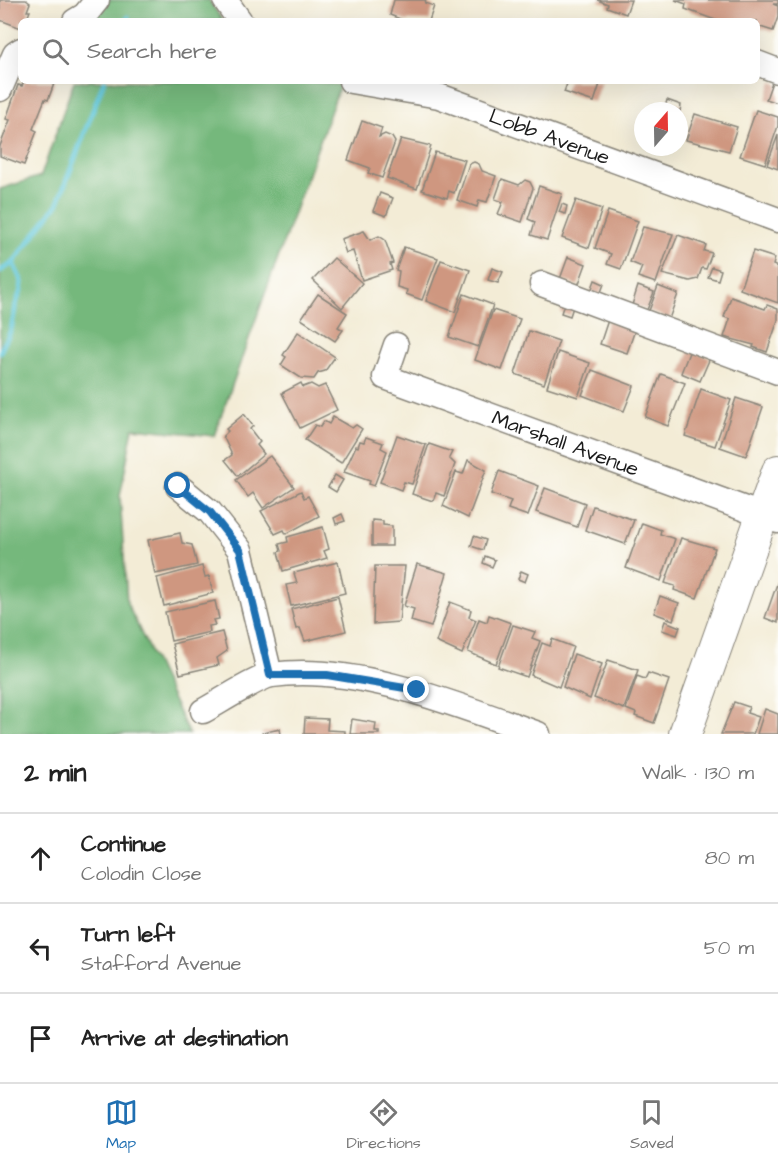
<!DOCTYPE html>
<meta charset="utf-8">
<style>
:root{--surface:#fff;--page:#f6f6f6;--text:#222;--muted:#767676;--line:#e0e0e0;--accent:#1f6fb2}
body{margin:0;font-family:"Architects Daughter",sans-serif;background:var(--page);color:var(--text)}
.compass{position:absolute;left:634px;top:102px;width:54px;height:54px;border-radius:50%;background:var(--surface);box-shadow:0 6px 24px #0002;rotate:20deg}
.stop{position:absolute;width:18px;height:18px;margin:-14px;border:4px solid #1f6fb2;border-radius:50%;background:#fff}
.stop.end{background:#1f6fb2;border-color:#fff;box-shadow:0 2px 6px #0008}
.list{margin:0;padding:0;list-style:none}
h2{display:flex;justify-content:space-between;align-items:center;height:78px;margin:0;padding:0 24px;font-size:26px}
h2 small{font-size:20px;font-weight:400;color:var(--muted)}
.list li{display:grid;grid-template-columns:39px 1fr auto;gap:18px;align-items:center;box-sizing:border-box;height:90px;padding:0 24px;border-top:2px solid var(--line)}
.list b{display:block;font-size:22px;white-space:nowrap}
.list p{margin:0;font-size:20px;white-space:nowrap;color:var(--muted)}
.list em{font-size:20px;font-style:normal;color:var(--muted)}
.icon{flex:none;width:33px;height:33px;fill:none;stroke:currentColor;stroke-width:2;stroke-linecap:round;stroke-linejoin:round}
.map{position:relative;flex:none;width:778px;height:734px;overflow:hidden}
.search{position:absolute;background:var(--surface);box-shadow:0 6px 24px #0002;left:18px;right:18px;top:18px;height:66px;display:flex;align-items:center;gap:15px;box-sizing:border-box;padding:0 21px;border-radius:9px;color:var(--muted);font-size:22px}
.sheet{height:348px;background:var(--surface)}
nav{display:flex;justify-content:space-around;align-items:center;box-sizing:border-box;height:84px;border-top:2px solid var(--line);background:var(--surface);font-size:16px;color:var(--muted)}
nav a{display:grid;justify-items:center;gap:3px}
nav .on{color:var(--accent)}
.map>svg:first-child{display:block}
.forest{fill:#75b87b;stroke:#486a4c;stroke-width:1.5}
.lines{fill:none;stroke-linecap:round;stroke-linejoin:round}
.stream{stroke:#5dc6da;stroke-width:5}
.building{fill:#cf9780}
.minor-casing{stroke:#888479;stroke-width:27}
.major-casing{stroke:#888479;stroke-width:34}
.minor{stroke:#fff;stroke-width:24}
.major{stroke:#fff;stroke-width:32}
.route{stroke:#1f6fb2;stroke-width:8}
.labels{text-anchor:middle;stroke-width:6;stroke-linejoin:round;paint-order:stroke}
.street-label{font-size:21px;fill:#1c1c1c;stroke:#fdfcf7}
</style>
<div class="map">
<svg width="778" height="734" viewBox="0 0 778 734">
<rect width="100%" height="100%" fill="#fdfcf7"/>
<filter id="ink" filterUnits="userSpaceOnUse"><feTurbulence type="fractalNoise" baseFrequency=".0167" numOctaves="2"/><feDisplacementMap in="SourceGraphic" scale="12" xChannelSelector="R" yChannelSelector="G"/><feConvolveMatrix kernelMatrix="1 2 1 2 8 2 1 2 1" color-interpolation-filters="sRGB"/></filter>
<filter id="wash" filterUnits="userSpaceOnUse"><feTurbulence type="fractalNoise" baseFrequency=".008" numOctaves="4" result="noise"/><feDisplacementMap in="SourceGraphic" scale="24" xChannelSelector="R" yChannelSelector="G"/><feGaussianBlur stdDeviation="1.35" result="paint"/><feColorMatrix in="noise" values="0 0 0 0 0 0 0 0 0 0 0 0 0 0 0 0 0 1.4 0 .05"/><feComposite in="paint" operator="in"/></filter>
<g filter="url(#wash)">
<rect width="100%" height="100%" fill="#f3ecd6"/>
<g class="forest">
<path d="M107,0H209L223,21H88Z"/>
<path d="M74,81H311L340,85L214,436L133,428L120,496L127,603L189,734H0V189L41,176Z"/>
</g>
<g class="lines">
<g class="stream">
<path d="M126,21L128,17"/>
<path d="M0,271L13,263"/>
<path d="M0,352L11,330L16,304L21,290L22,282L13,263L58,203L104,81"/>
</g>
</g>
<g id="blocks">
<g class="building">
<path d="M0,0H26L30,3L27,11H30L26,21H21V28L0,20Z"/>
<path d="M394,0H426L425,3L434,6L429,21H405L390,15Z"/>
<path d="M597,0H631L626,14L607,7L608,4Z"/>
<path d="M675,0H778V4H773L778,6V17L773,31L757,26V21H718L685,9L686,4Z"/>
<path d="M24,81H55L48,100L45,99L33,129L37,131L24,165L0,156V146L10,120L6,119L18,85L22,86Z"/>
<path d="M568,81H601L594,102L564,92Z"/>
<path d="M772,82L778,84V103L766,99Z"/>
<path d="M667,100L681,105L680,111H664Z"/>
<path d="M756,110L778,117V126L765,164L740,156Z"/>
<path d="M695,114L737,127L729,151L686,140Z"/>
<path d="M362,121L382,128L379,137L385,134L392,137L395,142L382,178L368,173L370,168L348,160Z"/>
<path d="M778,135V169L767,165Z"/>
<path d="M401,139L431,146L417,189L387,178Z"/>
<path d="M435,152L465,160L454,193L449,191L447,198L422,190Z"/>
<path d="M474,162L479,164L482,171L496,176L487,202L479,200L477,207L457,200L469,164Z"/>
<path d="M502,179L519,185L525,180L530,182L533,188L522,222L498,214L503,202L495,199Z"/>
<path d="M539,186L562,194L547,240L531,235L535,222L528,219Z"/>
<path d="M380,193L393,198L386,216L373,211Z"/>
<path d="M576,200L602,209L589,248L562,238Z"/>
<path d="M562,204L567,206L565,214L559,212Z"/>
<path d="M608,211L638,221L621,269L607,264L611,254L595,248Z"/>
<path d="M643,227L673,234L656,283L638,277L642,267L630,262Z"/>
<path d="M364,231L370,240L379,236L385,240L393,263L390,264L392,270L362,280L353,251L346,253L341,239Z"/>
<path d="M678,235L706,245L704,251L712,253L706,269L702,268L698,279L690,281L662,274Z"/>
<path d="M404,247L438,258L422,300L406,294L407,290L397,287L399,271L396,270Z"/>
<path d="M753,251L775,258L773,265L778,267V303L740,289Z"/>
<path d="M568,257L586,264L578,286L560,279Z"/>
<path d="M334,258L362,283L342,308L313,280Z"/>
<path d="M441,260L470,270L455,312L426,301Z"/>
<path d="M712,267L721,270L718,280L708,277Z"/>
<path d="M492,268L503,272L498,283L488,280Z"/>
<path d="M595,280L604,284L600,295L591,291Z"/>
<path d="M638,286L654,292L647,310L632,305Z"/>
<path d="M658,286L678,294L669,319L649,311Z"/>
<path d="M318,294L347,313L338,327L343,330L335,341L301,319Z"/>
<path d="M464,294L493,305L478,347L449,337Z"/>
<path d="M731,297L765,309L767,305L778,309V320L767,352L753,347L754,345L724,337L730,319L724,317Z"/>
<path d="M564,304L573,307L570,316L561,313Z"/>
<path d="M493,310L520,319L502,370L475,360Z"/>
<path d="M608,320L635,330L627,353L600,344Z"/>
<path d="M529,331L559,341L544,384L515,374Z"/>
<path d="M298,332L335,357L325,371L318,373L314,379L301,378L281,365L286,357L283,355Z"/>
<path d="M690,350L710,358L700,381L681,373Z"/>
<path d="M558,352L590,363L578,397L547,387Z"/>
<path d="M592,370L634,386L624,411L582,395Z"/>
<path d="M661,374L685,383L668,426L645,417Z"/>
<path d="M301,383L303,387L311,384L318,388L325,385L337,410L300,428L282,393Z"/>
<path d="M701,389L731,400L715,446L685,436Z"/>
<path d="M736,398L763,407L746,456L720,447Z"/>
<path d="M244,414L253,426L250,429L260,442L257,445L264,454L238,476L225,460L232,455L223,436L228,431L226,429Z"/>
<path d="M333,417L352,428L356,425L362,429L341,463L305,440L315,425L320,427L324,421L329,424Z"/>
<path d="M397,435L426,445L412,484L404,482L401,490L380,482Z"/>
<path d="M366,437L383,443L381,448L387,451L374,486L369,484L370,481L344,472L356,446L358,447L360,441L364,442Z"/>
<path d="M429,444L452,452L449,458L455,464L444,496L436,493L433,501L412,494Z"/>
<path d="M270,456L294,487L263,508L253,493L248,497L236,480Z"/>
<path d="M468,460L486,470L468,518L443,506L456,472L463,474Z"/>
<path d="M499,471L539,486L528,516L508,509L511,501L491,494Z"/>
<path d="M335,475L343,480L336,492L328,487Z"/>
<path d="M545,488L585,503L577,527L536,512Z"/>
<path d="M301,491L304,498L308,496L319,516L286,534L284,530L275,534L261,511Z"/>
<path d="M593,506L634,520L625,544L585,530Z"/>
<path d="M342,514L345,521L336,524L334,518Z"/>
<path d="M372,520L383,521V525L392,526V546H372Z"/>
<path d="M642,523L661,530L660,534L675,539L661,581L626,568Z"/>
<path d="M323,527L329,549L324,551L327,558L283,571L278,552L281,551L279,544L288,542L287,537Z"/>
<path d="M180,533L182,543L192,545L197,565L155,574L148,540Z"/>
<path d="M474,536L486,540L483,550L471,546Z"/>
<path d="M681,538L715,548L697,598L674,590L675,586L665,583Z"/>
<path d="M485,556L495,560L492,567L483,563Z"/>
<path d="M338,562L345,593L291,606L286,585L297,583L294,573Z"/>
<path d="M417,564L447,573L431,627L411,621L414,609L404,606Z"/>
<path d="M202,566L205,577L209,576L213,593L164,606L157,578Z"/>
<path d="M375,566H405L399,622L373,624Z"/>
<path d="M521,571L528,574L525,582L518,579Z"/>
<path d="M778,581V623L765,618Z"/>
<path d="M660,596L679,603L673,620L654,613Z"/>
<path d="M338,597L346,631L305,641L300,628L296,629L291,609Z"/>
<path d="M215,601L219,619L213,620L215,625L209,626L210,632L171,641L165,612Z"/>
<path d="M450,602L471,610L469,617L476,620L462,654L436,642Z"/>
<path d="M489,615L511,623L496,664L468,652L479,619L487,622Z"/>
<path d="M665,621L680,627L677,635L662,630Z"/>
<path d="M513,625L535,632L532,638L540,641L527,677L498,667Z"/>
<path d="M222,632L227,651L217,658L219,665L180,674L172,644Z"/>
<path d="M552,639L573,647L559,687L531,675L542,643L550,646Z"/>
<path d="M574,654L602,664L590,699L563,687Z"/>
<path d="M608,660L638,670L624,709L594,698Z"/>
<path d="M648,673L669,680L654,723L635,716L636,713L626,709L637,676L645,679Z"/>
<path d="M734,702L749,707L747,713L759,717L753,734H721Z"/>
<path d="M765,709L778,714V734H757Z"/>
<path d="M305,718L328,719L327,730L345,731V734H304Z"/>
<path d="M352,719L376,723L375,731H379V734H350Z"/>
<path d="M280,729L281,734H262V733Z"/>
</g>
</g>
</g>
<g filter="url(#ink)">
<use href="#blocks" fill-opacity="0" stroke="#888479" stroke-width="1.5"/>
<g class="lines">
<g class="minor-casing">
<g id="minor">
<path d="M225,0L240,21"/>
<path d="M75,21L85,15L97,0"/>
<path d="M757,63L778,71"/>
<path id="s1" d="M351,81L439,96L778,220"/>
<path d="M0,89L15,54L21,50"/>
<path d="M542,284L778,372"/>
<path id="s2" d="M396,345L385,377L778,521"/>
<path d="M178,486L210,512L240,550L270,675"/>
<path d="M203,711C218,703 258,677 272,675C356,663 460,706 538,734"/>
</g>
</g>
<g class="major-casing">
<path id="major" d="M685,734L778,471"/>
</g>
<use href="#minor" class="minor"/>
<use href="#major" class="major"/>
</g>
</g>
<g class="lines" filter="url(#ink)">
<path class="route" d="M178,486L210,512L240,550L270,675H327L417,690"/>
</g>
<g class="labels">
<g class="street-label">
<text dy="7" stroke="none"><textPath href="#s1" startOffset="207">Lobb Avenue</textPath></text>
<text dy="7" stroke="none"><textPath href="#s2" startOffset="226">Marshall Avenue</textPath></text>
</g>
</g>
</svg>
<svg class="compass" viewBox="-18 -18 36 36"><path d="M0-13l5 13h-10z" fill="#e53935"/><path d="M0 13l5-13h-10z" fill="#767676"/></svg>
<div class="stop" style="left:178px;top:486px"></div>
<div class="stop end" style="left:417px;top:690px"></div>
<div class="search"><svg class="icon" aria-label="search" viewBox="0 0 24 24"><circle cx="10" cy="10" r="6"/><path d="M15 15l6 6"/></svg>Search here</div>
</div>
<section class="sheet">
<h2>2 min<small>Walk · 130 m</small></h2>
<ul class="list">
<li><svg class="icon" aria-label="ahead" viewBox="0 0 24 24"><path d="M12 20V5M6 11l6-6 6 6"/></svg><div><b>Continue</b><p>Colodin Close</p></div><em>80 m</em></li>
<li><svg class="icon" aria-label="left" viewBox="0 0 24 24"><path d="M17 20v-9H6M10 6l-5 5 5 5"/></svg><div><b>Turn left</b><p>Stafford Avenue</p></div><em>50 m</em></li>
<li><svg class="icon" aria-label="arrive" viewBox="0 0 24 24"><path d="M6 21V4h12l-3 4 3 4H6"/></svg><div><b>Arrive at destination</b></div></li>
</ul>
</section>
<nav>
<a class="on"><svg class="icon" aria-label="map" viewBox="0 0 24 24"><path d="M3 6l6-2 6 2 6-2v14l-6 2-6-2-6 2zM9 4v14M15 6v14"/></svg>Map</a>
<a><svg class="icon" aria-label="directions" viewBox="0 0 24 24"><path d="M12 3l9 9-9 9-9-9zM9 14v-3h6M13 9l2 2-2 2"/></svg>Directions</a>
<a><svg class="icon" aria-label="saved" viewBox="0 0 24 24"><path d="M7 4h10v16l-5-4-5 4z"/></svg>Saved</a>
</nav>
